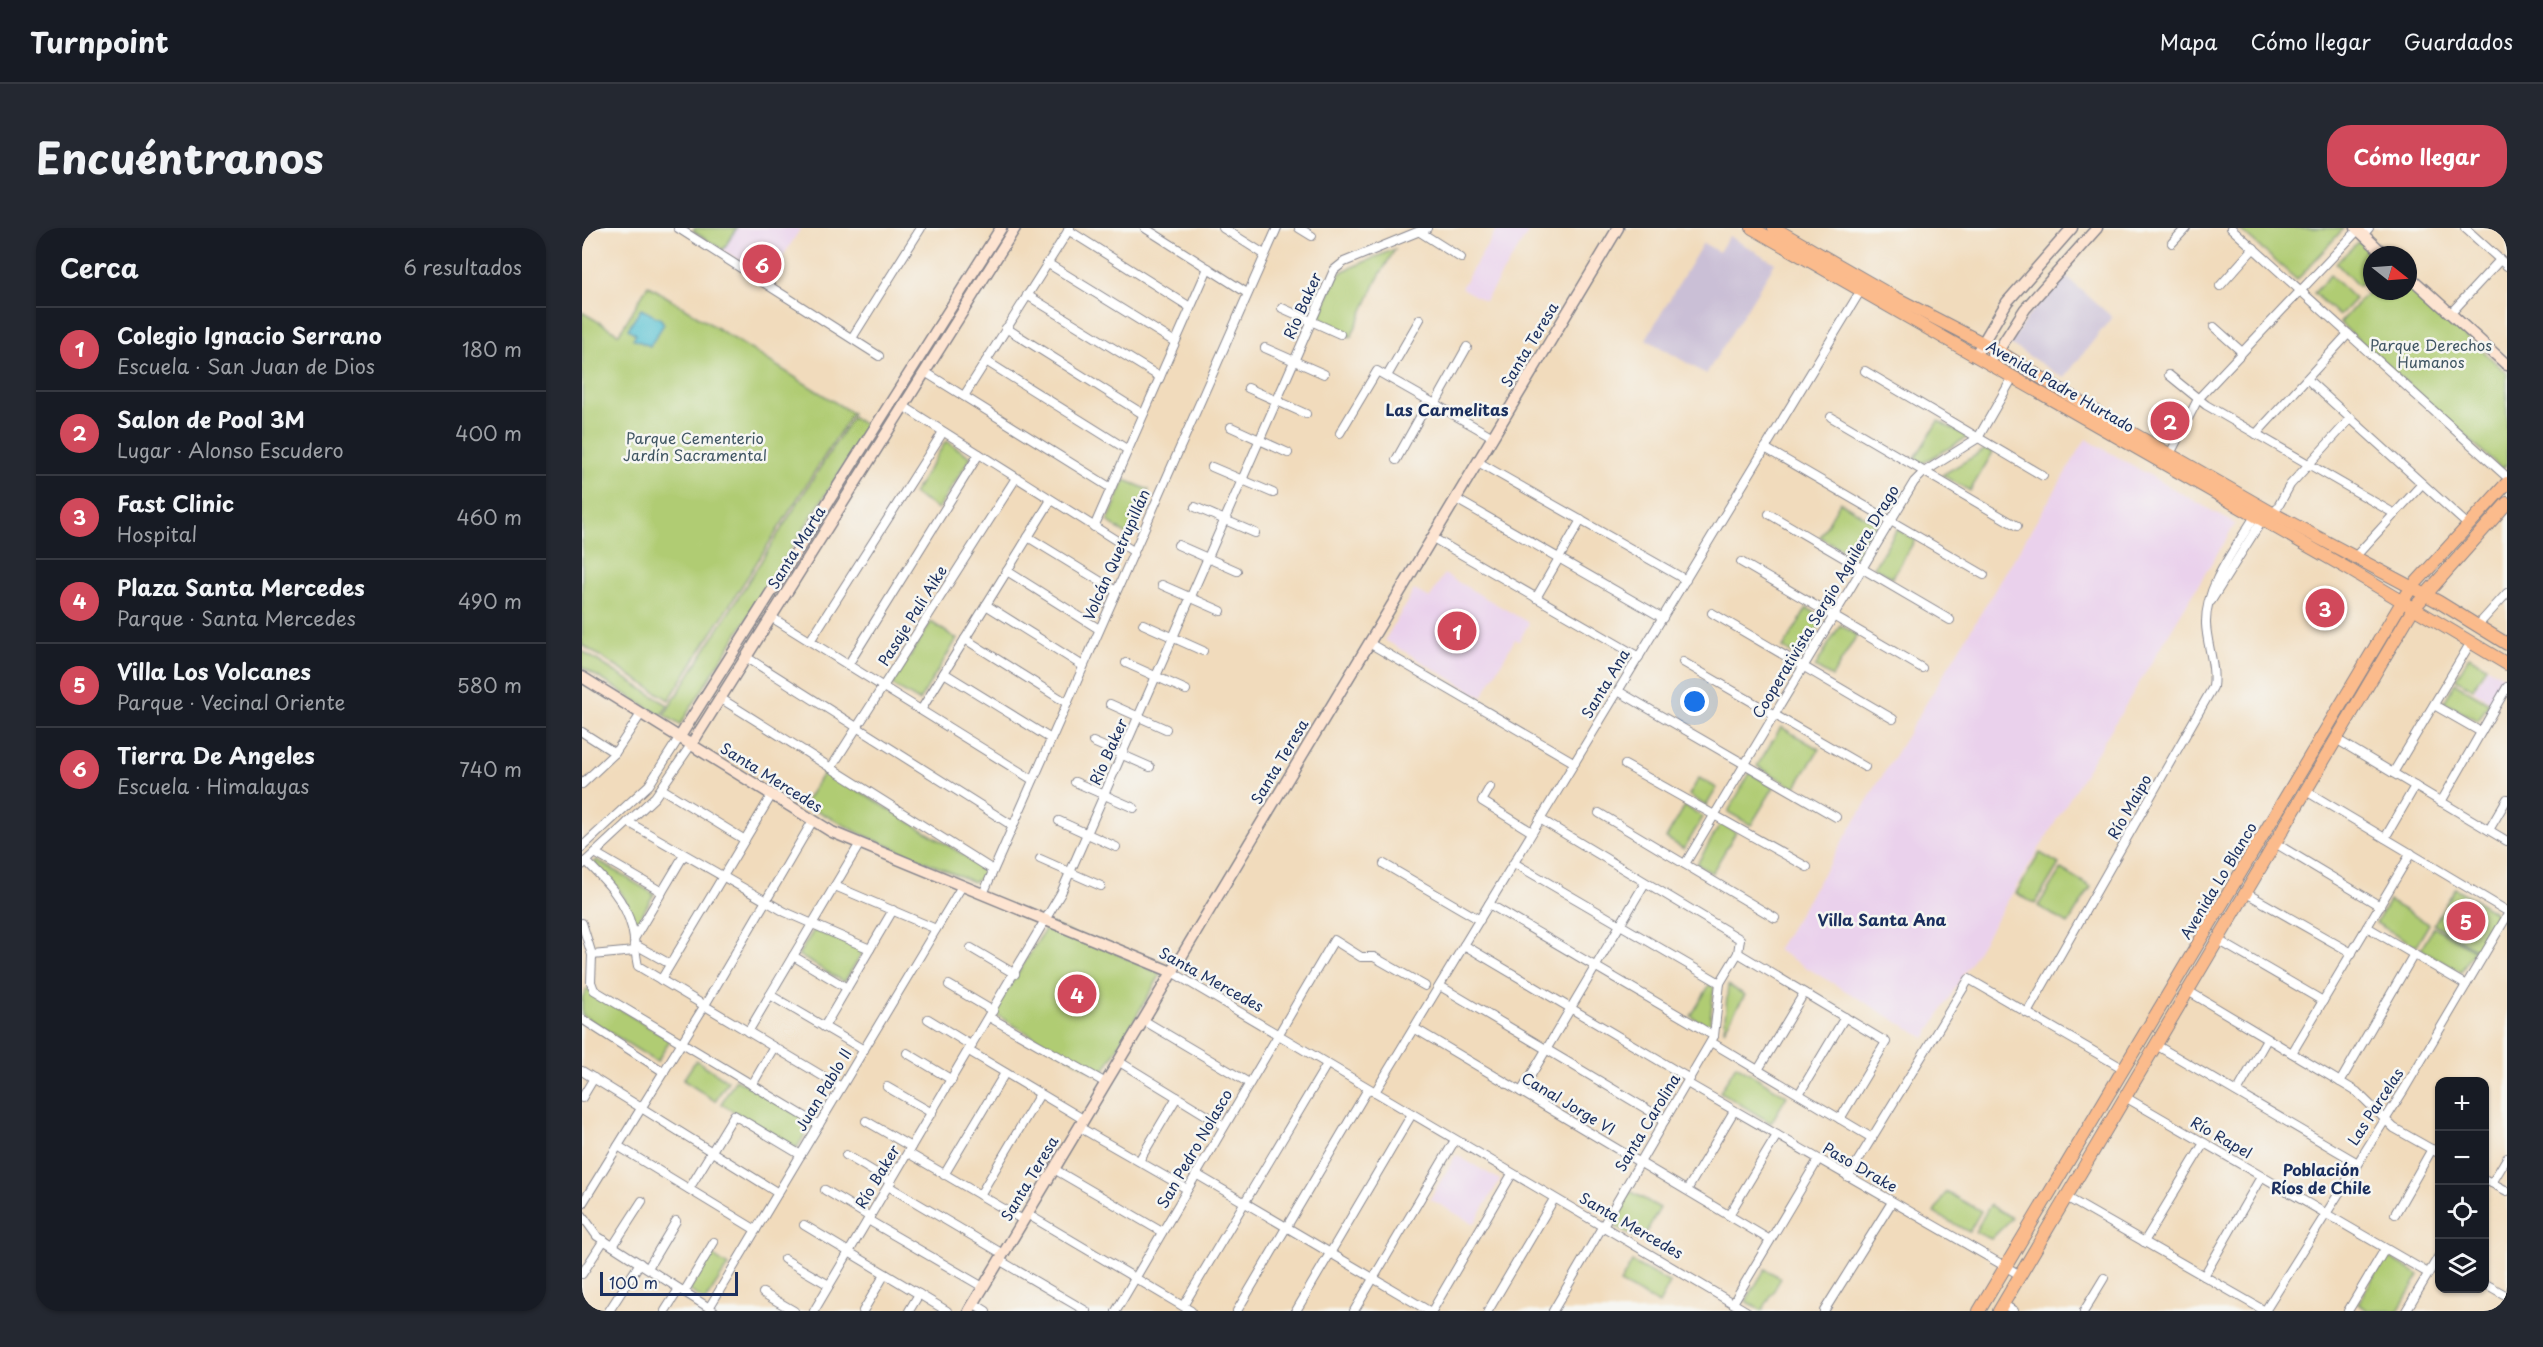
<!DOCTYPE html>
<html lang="es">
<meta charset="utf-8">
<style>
:root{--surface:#171b24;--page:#242831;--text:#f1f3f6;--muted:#9ea1a6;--line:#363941;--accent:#d1495b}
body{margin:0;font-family:"Playpen Sans",sans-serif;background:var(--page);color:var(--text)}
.controls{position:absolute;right:18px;bottom:18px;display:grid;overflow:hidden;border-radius:12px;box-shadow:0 2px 4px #0004}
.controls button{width:54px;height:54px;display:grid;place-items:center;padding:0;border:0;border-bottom:2px solid var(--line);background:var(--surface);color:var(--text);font:30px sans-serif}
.compass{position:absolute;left:1781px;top:18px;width:54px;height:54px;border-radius:50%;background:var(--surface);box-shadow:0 2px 4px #0004;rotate:107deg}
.scale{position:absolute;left:18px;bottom:15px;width:138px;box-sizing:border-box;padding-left:6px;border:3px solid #1b2f5e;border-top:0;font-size:16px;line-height:21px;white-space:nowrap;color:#1b2f5e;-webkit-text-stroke:4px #f6f6f2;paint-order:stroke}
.you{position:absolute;left:1113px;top:474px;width:21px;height:21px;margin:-15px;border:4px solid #fff;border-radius:50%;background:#1a73e8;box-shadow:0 0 0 9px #1a73e833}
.badge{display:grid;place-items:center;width:39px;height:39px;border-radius:50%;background:var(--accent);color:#fff;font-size:20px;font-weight:700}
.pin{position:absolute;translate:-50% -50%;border:3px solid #fff;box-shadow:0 2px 6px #0006}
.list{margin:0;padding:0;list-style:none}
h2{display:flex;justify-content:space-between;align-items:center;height:78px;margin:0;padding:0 24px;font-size:26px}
h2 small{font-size:20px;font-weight:400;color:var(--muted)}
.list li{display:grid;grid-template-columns:39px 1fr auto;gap:18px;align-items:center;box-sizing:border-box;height:84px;padding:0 24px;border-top:2px solid var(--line)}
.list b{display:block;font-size:22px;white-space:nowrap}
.list p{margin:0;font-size:20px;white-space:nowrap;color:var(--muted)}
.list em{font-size:20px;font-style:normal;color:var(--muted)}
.icon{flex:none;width:33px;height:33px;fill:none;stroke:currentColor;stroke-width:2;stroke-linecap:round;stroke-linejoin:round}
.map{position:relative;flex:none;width:1925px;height:1083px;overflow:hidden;border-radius:24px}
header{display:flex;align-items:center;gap:36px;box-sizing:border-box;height:84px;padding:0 30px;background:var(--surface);border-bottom:2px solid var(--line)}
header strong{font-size:28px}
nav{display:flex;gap:33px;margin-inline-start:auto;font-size:21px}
.intro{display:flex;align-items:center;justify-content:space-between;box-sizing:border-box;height:144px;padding:0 36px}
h1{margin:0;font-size:42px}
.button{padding:15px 27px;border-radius:24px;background:var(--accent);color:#fff;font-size:21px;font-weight:700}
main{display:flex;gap:36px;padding:0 36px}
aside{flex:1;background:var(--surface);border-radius:24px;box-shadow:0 2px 4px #0004}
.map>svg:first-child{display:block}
.built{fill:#ead1ec}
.industrial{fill:#cabfd6}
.green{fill:#b0cc73;stroke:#667e68;stroke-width:1.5}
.water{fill:#56c1d1;stroke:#387898;stroke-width:1.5}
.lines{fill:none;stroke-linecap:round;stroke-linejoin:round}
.street-casing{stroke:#86858d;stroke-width:10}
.secondary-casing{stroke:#86858d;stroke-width:13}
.primary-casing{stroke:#86858d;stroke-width:14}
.street{stroke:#fff;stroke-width:8}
.secondary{stroke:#fde4d1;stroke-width:10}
.primary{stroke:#fbbb8c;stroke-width:12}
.labels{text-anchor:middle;stroke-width:5;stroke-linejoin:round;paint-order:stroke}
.street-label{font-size:15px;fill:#1b2f5e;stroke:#f6f6f2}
.park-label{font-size:15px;fill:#405663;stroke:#f6f6f2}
.neighbourhood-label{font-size:16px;font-weight:bold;fill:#1b2f5e;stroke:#f6f6f2}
</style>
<header>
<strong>Turnpoint</strong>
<nav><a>Mapa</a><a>Cómo llegar</a><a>Guardados</a></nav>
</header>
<div class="intro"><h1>Encuéntranos</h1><a class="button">Cómo llegar</a></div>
<main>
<aside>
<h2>Cerca<small>6 resultados</small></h2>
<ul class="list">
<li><span class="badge">1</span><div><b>Colegio Ignacio Serrano</b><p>Escuela · San Juan de Dios</p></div><em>180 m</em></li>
<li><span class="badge">2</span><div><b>Salon de Pool 3M</b><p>Lugar · Alonso Escudero</p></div><em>400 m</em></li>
<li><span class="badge">3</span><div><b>Fast Clinic</b><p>Hospital</p></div><em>460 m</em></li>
<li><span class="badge">4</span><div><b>Plaza Santa Mercedes</b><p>Parque · Santa Mercedes</p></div><em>490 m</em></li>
<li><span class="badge">5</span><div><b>Villa Los Volcanes</b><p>Parque · Vecinal Oriente</p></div><em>580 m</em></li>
<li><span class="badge">6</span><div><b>Tierra De Angeles</b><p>Escuela · Himalayas</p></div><em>740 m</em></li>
</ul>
</aside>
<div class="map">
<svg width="1925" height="1083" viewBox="0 0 1925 1083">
<rect width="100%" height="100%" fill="#f6f6f2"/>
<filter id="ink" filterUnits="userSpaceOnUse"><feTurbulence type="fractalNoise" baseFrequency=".0167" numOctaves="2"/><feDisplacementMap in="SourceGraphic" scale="12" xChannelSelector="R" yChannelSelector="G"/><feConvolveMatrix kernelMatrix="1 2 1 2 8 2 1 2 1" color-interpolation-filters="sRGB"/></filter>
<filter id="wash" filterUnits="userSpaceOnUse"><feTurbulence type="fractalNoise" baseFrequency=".008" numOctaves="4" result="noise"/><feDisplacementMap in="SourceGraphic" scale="24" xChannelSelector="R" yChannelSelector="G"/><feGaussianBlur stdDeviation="1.35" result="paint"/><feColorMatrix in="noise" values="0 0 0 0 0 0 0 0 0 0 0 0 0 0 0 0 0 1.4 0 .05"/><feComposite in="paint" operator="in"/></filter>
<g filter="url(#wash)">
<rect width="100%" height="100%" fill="#f1dbbc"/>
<g class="built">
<path d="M155,0H219L187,50L141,22Z"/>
<path d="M916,0H949L903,73L879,60Z"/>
<path d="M1504,211L1653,296L1343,810L1195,722Z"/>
<path d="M862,346L947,395L937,413L933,411L900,469L803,412L832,362L848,370Z"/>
<path d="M1905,439L1925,450L1912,475L1892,463Z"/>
<path d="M874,927L918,952L892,996L848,971Z"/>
</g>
<g class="industrial">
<path d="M1147,8L1193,35L1124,146L1064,111L1121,15L1137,24Z"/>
<path d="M1483,48L1530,89L1482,150L1428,116L1445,89Z"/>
</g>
<g class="green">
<path d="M113,0H155L141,22L111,3Z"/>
<path d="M1656,0H1762L1715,52Z"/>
<path d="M1777,13L1790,27V45L1776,58L1754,35Z"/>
<path d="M813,21L795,52L769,109L736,93L753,51L761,43Z"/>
<path d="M1748,47L1773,71L1757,88L1732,65Z"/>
<path d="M1826,55L1925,145V236L1920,241L1758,95L1790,59V63H1826Z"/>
<path d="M66,57L270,185L87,472L0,417V84L37,106Z"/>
<path d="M270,189L286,199L98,497L82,487Z"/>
<path d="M1356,193L1386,209L1341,235L1333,230Z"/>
<path d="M364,213L389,229L356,281L331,266Z"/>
<path d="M1404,221L1411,224L1388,263L1360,247Z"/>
<path d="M543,252L567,262L547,309L526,293Z"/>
<path d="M1258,274L1295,296L1276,331L1238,309Z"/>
<path d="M1315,301L1333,312L1310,350L1292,339Z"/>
<path d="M1225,380L1242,390L1218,430L1201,420Z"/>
<path d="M349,394L375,411L337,473L310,457Z"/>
<path d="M1258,397L1275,407L1250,449L1233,439Z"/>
<path d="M0,423L86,477L79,488L0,439Z"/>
<path d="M1887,428L1904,438L1891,461L1874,451Z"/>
<path d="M1873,455L1907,475L1896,493L1862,474Z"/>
<path d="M1199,499L1237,521L1213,560L1175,538Z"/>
<path d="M243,542L403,640L398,651L391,654L277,605L222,576Z"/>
<path d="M1168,545L1192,559L1169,597L1146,584Z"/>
<path d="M1117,550L1135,560L1124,578L1107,567Z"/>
<path d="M1103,578L1121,589L1102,621L1084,610Z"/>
<path d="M1139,595L1154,604L1130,645L1115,636Z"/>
<path d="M1458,625L1477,636L1453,676L1434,665Z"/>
<path d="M15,632L72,666L52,700C46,667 35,657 12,635Z"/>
<path d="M1479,641L1509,659L1486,696L1456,678Z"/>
<path d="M1873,660L1914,685L1915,691L1896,723L1852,696Z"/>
<path d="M1807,673L1847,696L1834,718L1794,695Z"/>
<path d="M467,695L579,746L519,848L411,785Z"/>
<path d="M1852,699L1892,722L1879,744L1839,721Z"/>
<path d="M232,702L282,722L262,754L216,727Z"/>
<path d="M1128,756L1132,759L1127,800L1109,788Z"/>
<path d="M1146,757L1163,767L1142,802Z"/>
<path d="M5,761L88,812L75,834L0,787V770Z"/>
<path d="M114,832L146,853L133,873L101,852Z"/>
<path d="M1154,837L1205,868L1189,895L1138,864Z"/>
<path d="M154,851L230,895L215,920L139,876Z"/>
<path d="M1048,963L1078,980L1059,1013L1029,996Z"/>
<path d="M1364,964L1399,983L1387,1004L1352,985Z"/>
<path d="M1408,977L1430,990L1409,1011L1393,1004Z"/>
<path d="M130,1027L146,1038L123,1073L107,1062Z"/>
<path d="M1804,1027L1837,1047L1816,1083H1787L1776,1076Z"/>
<path d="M1050,1034L1088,1055L1077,1076L1038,1055Z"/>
<path d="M1183,1041L1199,1050L1180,1083L1164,1073Z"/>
</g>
<path class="water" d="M59,81L79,91L82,96L68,118L51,111L54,106L46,101Z"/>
</g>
<g filter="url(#ink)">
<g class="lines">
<g class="street-casing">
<g id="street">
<path d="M96,0L297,128"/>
<path d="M563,0L665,65"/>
<path d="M641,0L682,26"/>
<path d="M717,0L730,8"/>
<path d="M1649,0L1925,249"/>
<path d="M1883,0L1925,38"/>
<path d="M486,2L608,79"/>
<path d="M838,4L879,30"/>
<path d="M1781,7L1787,0"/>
<path d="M1590,15L1604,0"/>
<path d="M465,35L593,114"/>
<path d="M1638,58L1672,20"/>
<path d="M445,67L578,149"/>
<path d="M700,80L758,106"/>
<path d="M1868,86L1918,32"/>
<path d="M1632,99L1660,124"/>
<path d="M424,100L561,186"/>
<path d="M270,110L339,0"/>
<path d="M683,120L742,146"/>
<path d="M404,133L546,222"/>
<path d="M1283,143L1461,248"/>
<path d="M343,144L529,260"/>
<path d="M1587,147L1624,177L1813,286"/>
<path d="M805,148L838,91"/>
<path d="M1725,151L1886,297"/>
<path d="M666,160L724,186"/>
<path d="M382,168L488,0"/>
<path d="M853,176L885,119"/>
<path d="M321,178L551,323"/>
<path d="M1249,189L1435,298"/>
<path d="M649,199L706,225"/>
<path d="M758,205L795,143L911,209"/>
<path d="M1674,206L1766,106"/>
<path d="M1183,220L1402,347"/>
<path d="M1586,230L1616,171L1776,2"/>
<path d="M814,232L847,173"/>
<path d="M896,234L1104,352"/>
<path d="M630,239L691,265"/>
<path d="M874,271L1081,390"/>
<path d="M613,279L673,305"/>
<path d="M1187,286L1368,392"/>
<path d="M1692,286L1708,257L1769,190"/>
<path d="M512,299L626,40"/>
<path d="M446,309L534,363"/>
<path d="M851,310L1057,429"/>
<path d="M596,317L655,343"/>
<path d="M1772,330L1840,256"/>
<path d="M1159,334L1340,440"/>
<path d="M425,343L517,401"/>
<path d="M580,357L639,383"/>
<path d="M954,370L999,292"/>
<path d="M1629,373L1680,292"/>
<path d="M404,377L501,438"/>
<path d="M1130,385L1311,491"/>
<path d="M189,389L451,552"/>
<path d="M561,396L621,423"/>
<path d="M1897,396L1925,365"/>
<path d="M383,411L485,475"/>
<path d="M228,413L361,204"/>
<path d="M787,415L993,535"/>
<path d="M164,429L431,598"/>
<path d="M1101,434L1283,539"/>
<path d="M544,435L604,462"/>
<path d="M266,437L397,226"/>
<path d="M362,445L469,511"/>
<path d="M1036,463L1254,589"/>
<path d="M138,470L411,642"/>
<path d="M528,476L584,501"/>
<path d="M1852,477L1899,504"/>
<path d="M339,482L469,272"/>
<path d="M0,504L33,525"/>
<path d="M1754,511L1925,613"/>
<path d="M511,514L568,539"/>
<path d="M1043,537L1225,639"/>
<path d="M249,540L434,250"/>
<path d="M1811,545L1889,414"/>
<path d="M493,554L552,580"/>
<path d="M0,556L33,525L59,486"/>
<path d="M908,559L900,573L950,604"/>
<path d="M80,561L163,612"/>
<path d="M1724,563L1925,683"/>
<path d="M1859,574L1925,459"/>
<path d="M1017,585L1193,690"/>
<path d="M958,591L1158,711L1156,725L1138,755L1132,808L971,1083"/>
<path d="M477,593L534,619"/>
<path d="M46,594L203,684L288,721"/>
<path d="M1907,602L1925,571"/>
<path d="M1803,610L1833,558"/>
<path d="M1693,615L1798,678"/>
<path d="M0,619L67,557L97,510"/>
<path d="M13,625L80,664"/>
<path d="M458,631L519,658"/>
<path d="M4,633C24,653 43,672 50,700C53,712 53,725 56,738L259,859"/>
<path d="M932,635L1138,755"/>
<path d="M802,636L898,692"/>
<path d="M1103,636L1332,254L1342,244L1396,210L1431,149"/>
<path d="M0,637L73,569L109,517"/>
<path d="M253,658L354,701"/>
<path d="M1664,665L1770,725"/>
<path d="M401,666L695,0"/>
<path d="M907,676L1132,808"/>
<path d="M0,695L10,727L9,754L12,762L237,897"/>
<path d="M1785,699L1884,757"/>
<path d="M52,711L102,627"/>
<path d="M1636,712L1741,773"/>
<path d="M52,716L88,736"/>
<path d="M882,717L1108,851"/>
<path d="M389,720L433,746"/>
<path d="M1156,725L1304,814L1258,891"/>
<path d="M10,727L53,723"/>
<path d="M211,728L265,760"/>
<path d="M590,744L1164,1083"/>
<path d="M79,752L189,568"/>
<path d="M367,757L411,783"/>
<path d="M858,758L1083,892"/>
<path d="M1606,763L1775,864L1812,900L1858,926"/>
<path d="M188,767L282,822"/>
<path d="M1445,785L1631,459C1634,437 1625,418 1624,396C1623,357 1654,320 1673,288"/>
<path d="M407,789L524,855"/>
<path d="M0,791L82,844"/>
<path d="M346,791L390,818"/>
<path d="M561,792L667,855"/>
<path d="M242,799L311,682"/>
<path d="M832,800L1188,1012"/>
<path d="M166,804L277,617"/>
<path d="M1129,814L1290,910"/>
<path d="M1574,817L1774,934"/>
<path d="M387,823L501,891"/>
<path d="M325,825L370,852"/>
<path d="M1710,825L1829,625"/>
<path d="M536,833L642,898"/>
<path d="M1176,842L1222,765"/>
<path d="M0,843L196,965"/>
<path d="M1758,854L1832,726"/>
<path d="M1105,855L1438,1047"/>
<path d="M170,857L192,819"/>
<path d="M305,859L350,885"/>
<path d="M793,864L1279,62"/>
<path d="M939,864L1063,655"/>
<path d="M1655,864L1685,811"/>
<path d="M1217,866L1263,789"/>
<path d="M1543,869L1846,1045"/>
<path d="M0,870L12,850"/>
<path d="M284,893L329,919"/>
<path d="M497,899L605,961"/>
<path d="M36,918L174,1002"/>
<path d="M326,925L441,992"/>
<path d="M264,927L309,954"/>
<path d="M557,933L595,869"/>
<path d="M472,941L580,1004"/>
<path d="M614,946L847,1083"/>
<path d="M362,947L423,845"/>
<path d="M1266,949L1387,751L1542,841"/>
<path d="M1902,951L1925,963"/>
<path d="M1910,955L1925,930"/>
<path d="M306,958L421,1026"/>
<path d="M107,961L152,887L219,927"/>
<path d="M243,962L288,989"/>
<path d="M1105,962L1152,883"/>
<path d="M398,967L458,866"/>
<path d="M1484,969L1683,1083"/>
<path d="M0,976L123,777L230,594"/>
<path d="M445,986L609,1083"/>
<path d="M1813,986L1850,921"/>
<path d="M0,987L15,1008L132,1083"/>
<path d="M1147,987L1195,907"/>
<path d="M286,992L401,1059"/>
<path d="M222,997L365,1083"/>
<path d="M1562,1014L1622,915"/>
<path d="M31,1018L60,973"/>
<path d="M202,1031L247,1057"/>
<path d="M417,1032L504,1083"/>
<path d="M66,1040L94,993"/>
<path d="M0,1046L22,1012"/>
<path d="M1622,1048L1679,949"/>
<path d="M1902,1055L1925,1068"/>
<path d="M102,1064L132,1014"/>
<path d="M181,1065L212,1083"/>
<path d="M391,1075L404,1083"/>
<path d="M1151,1075L1236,932"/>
<path d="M1421,1076L1432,1083"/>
<path d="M601,1078L745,836"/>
<path d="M127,1080L380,658"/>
<path d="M27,1083L58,1035"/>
<path d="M83,1083L97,1061"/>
<path d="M232,1083L479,665L752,42L762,34L845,0"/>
<path d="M281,1083L303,1046"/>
<path d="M327,1083L337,1066"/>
<path d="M534,1083L752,712L779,729H792L843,758"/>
<path d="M655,1083L786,861"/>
<path d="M714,1083L830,886"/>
<path d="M772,1083L873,912"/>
<path d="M850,1083L930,946"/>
<path d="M906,1083L972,971"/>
<path d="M1242,1083L1310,974"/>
<path d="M1502,1083L1522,1050"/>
<path d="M1683,1083L1823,860L1925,688"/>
<path d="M1766,1083L1803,1021"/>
<path d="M1824,1083L1858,1026"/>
</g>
</g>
<g class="secondary-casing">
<g id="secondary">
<path d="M1774,0L1803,27"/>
<path d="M1826,47L1925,137"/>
<path d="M1393,128L1425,74L1490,0"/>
<path d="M1405,134L1416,123L1443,81L1515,0"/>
<path d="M0,449L250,604L590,744"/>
<path d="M97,510L419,0"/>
<path d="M109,517L433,0"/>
<path d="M387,1083L1036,0"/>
</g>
</g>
<g class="primary-casing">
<g id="primary">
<path d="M1170,0L1768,342L1925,436"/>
<path d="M1192,0L1312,69L1416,123L1524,190L1692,286L1857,374L1925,416"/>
<path d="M1397,1083L1820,374L1830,359L1925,255"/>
<path d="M1417,1083L1831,381L1925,275"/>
</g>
</g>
<use href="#street" class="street"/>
<use href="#secondary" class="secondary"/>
<use href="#primary" class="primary"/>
</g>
</g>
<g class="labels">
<g class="street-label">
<text transform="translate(721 78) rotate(-66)" y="5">Río Baker</text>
<text transform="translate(948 117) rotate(-59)" y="5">Santa Teresa</text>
<text transform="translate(1478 159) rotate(30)" y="5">Avenida Padre Hurtado</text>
<text transform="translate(215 320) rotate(-58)" y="5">Santa Marta</text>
<text transform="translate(535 327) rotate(-66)" y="5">Volcán Quetrupillán</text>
<text transform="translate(1244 374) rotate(-59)" y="5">Cooperativista Sergio Aguilera Drago</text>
<text transform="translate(331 388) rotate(-58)" y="5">Pasaje Pali Aike</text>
<text transform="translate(1024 456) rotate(-59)" y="5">Santa Ana</text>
<text transform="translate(527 524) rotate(-66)" y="5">Río Baker</text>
<text transform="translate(698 534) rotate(-59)" y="5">Santa Teresa</text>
<text transform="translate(189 550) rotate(32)" y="5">Santa Mercedes</text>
<text transform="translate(1548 579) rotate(-60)" y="5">Río Maipo</text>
<text transform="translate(1637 653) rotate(-59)" y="5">Avenida Lo Blanco</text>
<text transform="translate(629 752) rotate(29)" y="5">Santa Mercedes</text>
<text transform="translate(242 862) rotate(-59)" y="5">Juan Pablo II</text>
<text transform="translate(986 876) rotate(31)" y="5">Canal Jorge VI</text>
<text transform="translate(1794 879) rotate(-57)" y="5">Las Parcelas</text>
<text transform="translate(1066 895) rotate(-59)" y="5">Santa Carolina</text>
<text transform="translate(1639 910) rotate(30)" y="5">Río Rapel</text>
<text transform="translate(613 921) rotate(-60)" y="5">San Pedro Nolasco</text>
<text transform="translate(1278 940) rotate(30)" y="5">Paso Drake</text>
<text transform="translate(296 949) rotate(-59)" y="5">Río Baker</text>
<text transform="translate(448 951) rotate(-59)" y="5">Santa Teresa</text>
<text transform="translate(1049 998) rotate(30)" y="5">Santa Mercedes</text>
</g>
<g class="park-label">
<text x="1849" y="123">Parque Derechos<tspan x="1849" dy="17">Humanos</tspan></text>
<text x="113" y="216">Parque Cementerio<tspan x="113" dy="17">Jardín Sacramental</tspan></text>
</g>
<g class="neighbourhood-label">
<text x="865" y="188">Las Carmelitas</text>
<text x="1300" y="698">Villa Santa Ana</text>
<text x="1739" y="948">Población<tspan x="1739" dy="18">Ríos de Chile</tspan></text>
</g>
</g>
</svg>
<div class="controls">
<button>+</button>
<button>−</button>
<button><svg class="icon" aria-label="locate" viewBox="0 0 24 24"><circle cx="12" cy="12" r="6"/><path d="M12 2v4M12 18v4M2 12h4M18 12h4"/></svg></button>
<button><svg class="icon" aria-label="layers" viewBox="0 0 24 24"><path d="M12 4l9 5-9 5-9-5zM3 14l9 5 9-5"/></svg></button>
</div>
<svg class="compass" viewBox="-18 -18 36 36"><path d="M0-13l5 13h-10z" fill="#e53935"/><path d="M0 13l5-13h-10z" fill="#9ea1a6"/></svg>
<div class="scale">100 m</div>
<div class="you"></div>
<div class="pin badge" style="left:875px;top:403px">1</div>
<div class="pin badge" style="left:1588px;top:193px">2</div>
<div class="pin badge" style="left:1743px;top:380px">3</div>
<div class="pin badge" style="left:495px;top:766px">4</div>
<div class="pin badge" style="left:1884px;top:693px">5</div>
<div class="pin badge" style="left:180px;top:36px">6</div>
</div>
</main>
